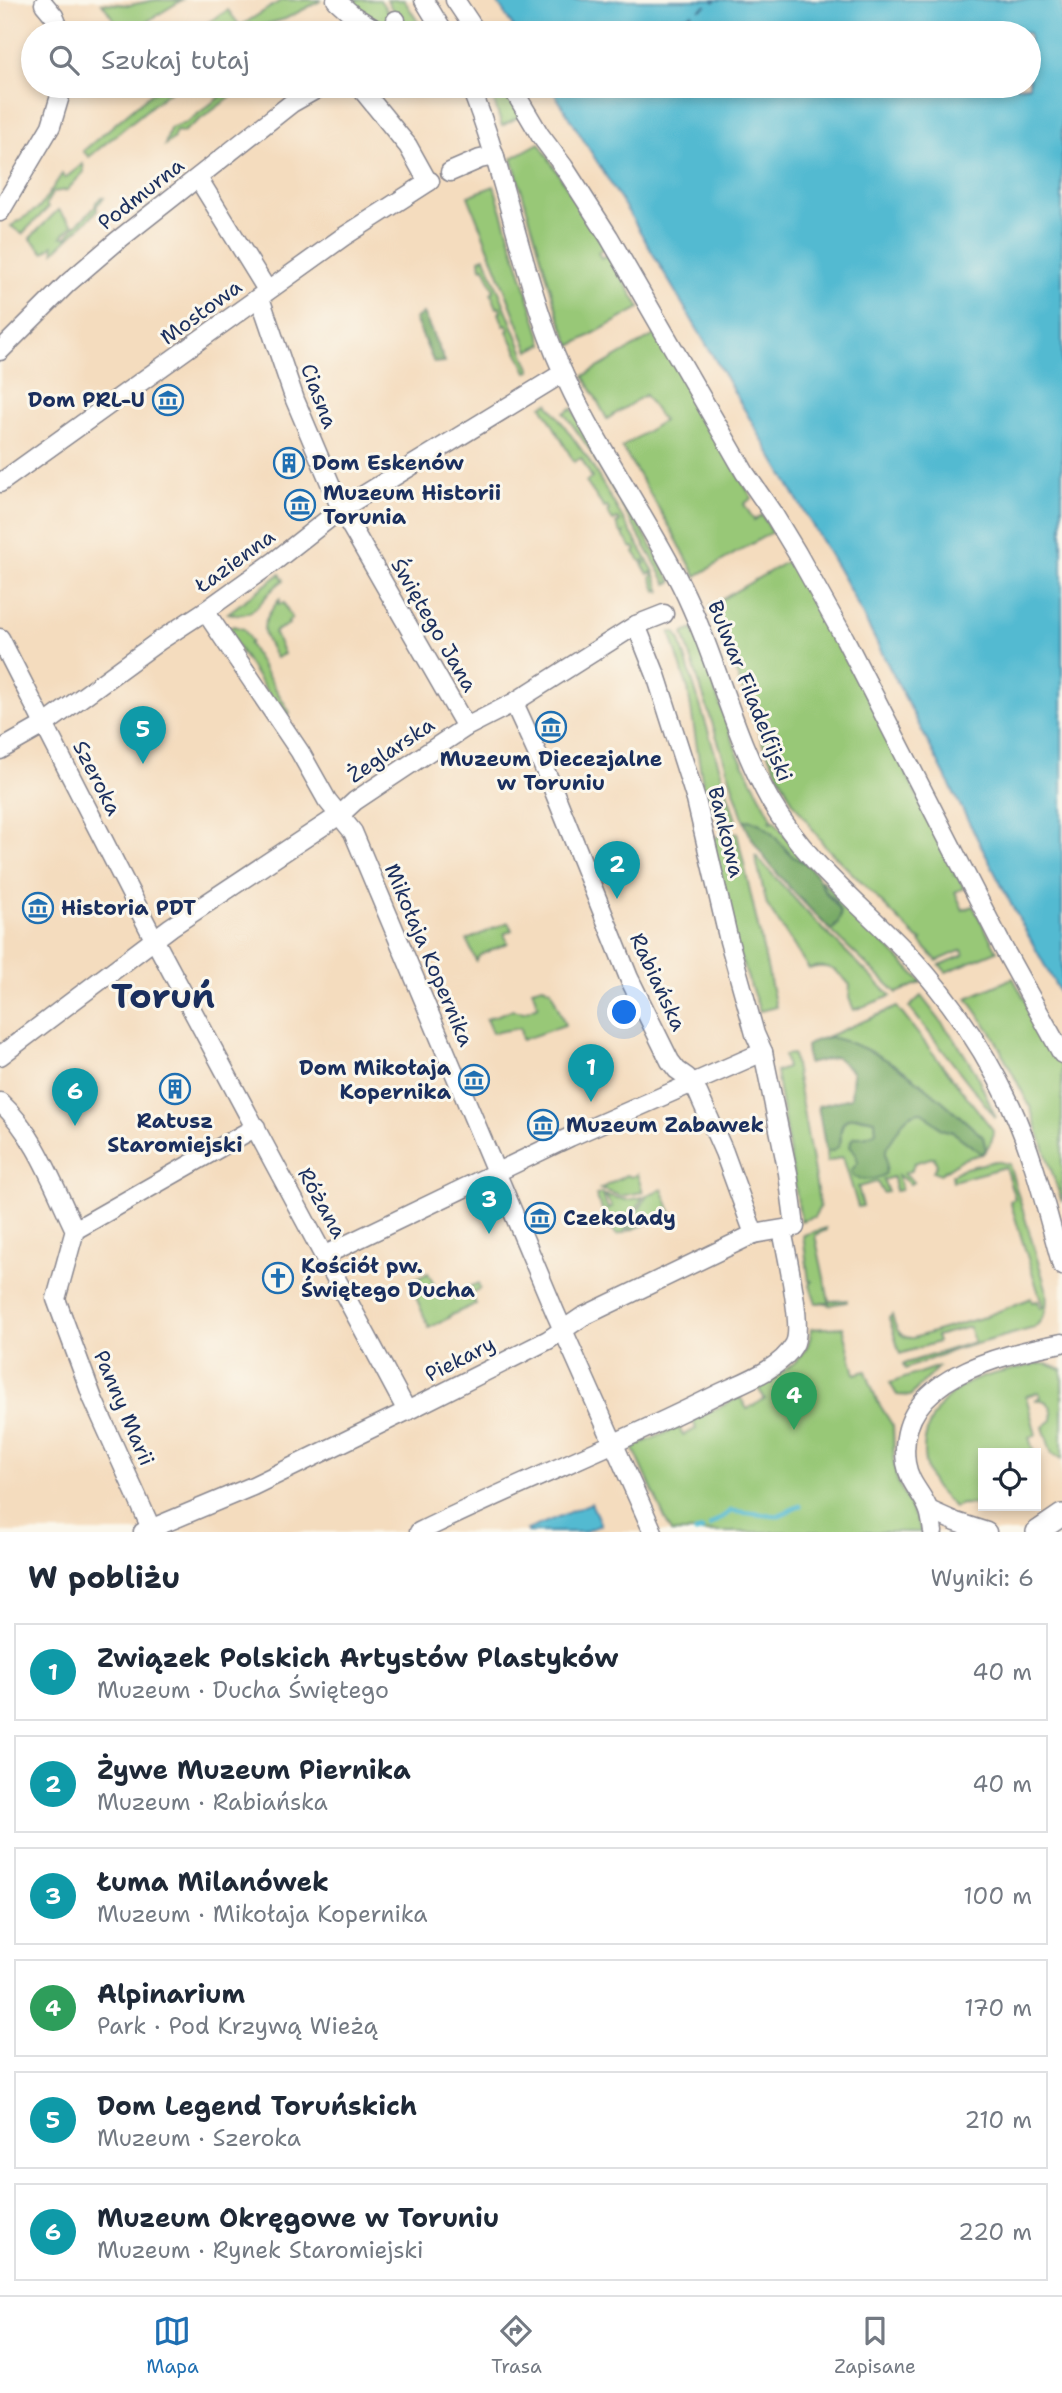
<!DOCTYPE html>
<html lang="pl">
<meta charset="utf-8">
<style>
:root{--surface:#fff;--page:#f6f6f7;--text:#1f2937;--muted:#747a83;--line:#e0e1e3;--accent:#1f6fb2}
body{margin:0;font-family:"Shantell Sans",sans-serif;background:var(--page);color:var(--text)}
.controls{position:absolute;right:21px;bottom:21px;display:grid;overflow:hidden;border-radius:0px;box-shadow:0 4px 10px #0003}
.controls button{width:63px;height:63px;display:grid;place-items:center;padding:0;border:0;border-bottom:2px solid var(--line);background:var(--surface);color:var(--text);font:35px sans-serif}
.you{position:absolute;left:625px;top:1013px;width:24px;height:24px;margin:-18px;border:5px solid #fff;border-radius:50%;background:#1a73e8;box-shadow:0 0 0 10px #1a73e833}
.badge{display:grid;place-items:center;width:46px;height:46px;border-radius:50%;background:var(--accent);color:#fff;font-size:23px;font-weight:700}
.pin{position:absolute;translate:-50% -58px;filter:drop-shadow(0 2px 4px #0008)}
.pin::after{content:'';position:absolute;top:37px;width:24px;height:21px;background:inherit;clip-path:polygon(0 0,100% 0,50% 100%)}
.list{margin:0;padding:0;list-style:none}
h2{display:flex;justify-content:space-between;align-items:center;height:91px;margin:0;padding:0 28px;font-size:30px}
h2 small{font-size:23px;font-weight:400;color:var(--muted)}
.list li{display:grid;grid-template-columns:46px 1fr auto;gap:21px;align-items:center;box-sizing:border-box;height:98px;margin:0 14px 14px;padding:0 14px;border:2px solid var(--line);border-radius:0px}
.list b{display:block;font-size:26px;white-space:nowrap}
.list p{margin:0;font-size:23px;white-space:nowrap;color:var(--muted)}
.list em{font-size:23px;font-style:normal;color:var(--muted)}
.icon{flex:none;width:38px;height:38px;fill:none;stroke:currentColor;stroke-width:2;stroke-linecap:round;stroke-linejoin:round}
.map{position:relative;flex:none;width:1062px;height:1532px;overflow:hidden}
.search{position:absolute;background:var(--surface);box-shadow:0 4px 10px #0003;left:21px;right:21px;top:21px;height:77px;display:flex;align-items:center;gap:18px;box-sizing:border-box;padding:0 24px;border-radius:38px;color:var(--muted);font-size:26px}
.sheet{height:763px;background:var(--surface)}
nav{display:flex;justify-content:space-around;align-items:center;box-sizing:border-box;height:98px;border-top:2px solid var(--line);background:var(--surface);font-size:19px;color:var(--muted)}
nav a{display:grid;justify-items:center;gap:4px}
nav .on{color:var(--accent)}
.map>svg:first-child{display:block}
.green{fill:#98c877;stroke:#5a7c6a;stroke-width:2}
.forest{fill:#7aac68;stroke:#4a6e63;stroke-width:2}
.water{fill:#53bad1;stroke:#377498;stroke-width:2}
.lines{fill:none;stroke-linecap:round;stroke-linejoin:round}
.stream{stroke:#53bad1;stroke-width:5}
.ferry{stroke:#2c5980;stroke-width:2;stroke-dasharray:9 7;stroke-linecap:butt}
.minor-casing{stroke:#88868e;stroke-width:21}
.major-casing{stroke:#88868e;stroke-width:24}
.minor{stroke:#fff;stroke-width:18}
.major{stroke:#fff;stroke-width:21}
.labels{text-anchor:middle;stroke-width:6;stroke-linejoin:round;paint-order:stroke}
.street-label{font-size:21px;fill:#1b2f5e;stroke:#fbf7ec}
.poi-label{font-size:21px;font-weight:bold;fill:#1b2f5e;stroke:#fbf7ec;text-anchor:start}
.town-label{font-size:35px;font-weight:bold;fill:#1b2f5e;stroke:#fbf7ec}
</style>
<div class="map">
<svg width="1062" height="1532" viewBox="0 0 1062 1532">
<rect width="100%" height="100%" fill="#fbf7ec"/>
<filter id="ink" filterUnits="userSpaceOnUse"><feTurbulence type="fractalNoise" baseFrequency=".0143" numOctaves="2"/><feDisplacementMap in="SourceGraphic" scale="14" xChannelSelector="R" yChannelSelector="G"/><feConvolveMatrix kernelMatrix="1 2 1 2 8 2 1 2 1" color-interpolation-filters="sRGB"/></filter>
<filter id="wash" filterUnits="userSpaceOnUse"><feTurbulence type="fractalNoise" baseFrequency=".00686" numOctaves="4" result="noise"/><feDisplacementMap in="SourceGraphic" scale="28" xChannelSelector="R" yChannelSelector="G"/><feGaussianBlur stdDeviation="1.57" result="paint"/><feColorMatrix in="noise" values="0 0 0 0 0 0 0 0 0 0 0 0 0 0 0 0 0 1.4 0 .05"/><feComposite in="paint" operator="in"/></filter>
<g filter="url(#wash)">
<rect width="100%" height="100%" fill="#f4dcbe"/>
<g class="green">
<path d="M155,0H182L128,33H123L102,3L130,5Z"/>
<path d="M282,0H322L285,19L253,28L245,33H191L228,10L240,26Z"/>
<path d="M349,0H380L391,16V25L380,26Z"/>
<path d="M387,0H404L425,33H401L404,30Z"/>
<path d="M160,86H176L89,157L83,151Z"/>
<path d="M232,86H239L240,90L183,132L176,131L173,139L165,145L170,128L187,122L229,90Z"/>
<path d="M489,86H503L522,115L502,126Z"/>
<path d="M539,143L605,248L598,252L601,258L608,255L640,308L571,346L559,317L512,158Z"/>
<path d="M83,164L84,172L67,190L53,192L46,204L48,208L22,234L11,226L40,207L62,174L65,178Z"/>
<path d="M494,186L543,344L529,351L468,196Z"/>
<path d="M102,197L104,198L97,205V211L54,252L53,245L44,253L30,238L58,210L73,225L61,237H67L74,227L95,207L96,202Z"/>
<path d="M485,257L531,371L527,372L507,331L509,330L507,325L504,326L499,313L501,312L500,307L497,308L491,293L494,291L484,267L481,268L480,259Z"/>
<path d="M656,334L752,498L744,504L754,520L762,515L772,532L696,576L671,529L622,447L663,421L645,395L607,419L584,376Z"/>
<path d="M548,403L588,459L653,570L661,592L659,590L656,591L651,577L653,575L651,572L648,574L642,564L645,563L644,560L641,562L634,552L636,550L634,547L632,548L624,537V533L622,534L616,524L620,522L618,519L613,521L607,512L609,510L607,507L604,508L586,482L592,478L581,458L574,462L542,406Z"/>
<path d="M572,408L672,582L667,584L588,447L564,413Z"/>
<path d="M793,558L841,644L956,873L954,875H957L964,888L955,892L963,910L973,906L997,951L946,972L940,965L964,955L962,950L937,961L920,942L922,940L918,939L825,846L793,802L763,744L719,627L721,626L710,606Z"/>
<path d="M280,574L284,580C260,595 259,621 228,613Z"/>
<path d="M280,598L279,604L284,603L292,619L288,621L289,624L274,632L284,654L276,658C259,628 260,626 280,598Z"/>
<path d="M233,626L244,629L251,642L249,644L290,713L283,717L227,630Z"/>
<path d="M693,629L737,752L772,818L769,821L771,822L774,820L806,864L794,858L770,832L749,820L744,821L683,633Z"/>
<path d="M670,632H675L679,638L736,820L730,828L724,825L718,797L705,799L688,689Z"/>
<path d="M737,833L776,1007L760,1011L733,938L712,838Z"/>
<path d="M755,855L813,919L891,996L854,1010L849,998L850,985C838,971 828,962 809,969L767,905Z"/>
<path d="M821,880L922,982L897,993L831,931L838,924L836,901L825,891Z"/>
<path d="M508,922L512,930L504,934L508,943L480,955L476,961L467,940Z"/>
<path d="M1013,978L1062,1067V1202L1030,1107L993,1035L967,998Z"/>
<path d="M543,986L551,990L565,1025L522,1040L520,1028L492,1033L486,1019L512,1010L524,1012L538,1006L532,989Z"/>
<path d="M921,996L956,1041L976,1073L996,1118L909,1007Z"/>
<path d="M897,1007L993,1130L992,1140L986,1150L983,1137C942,1101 903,1061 850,1043C841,1040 833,1037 824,1038Z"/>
<path d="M793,1054L820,1207L814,1217L801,1221L776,1072L787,1068L784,1055Z"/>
<path d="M922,1111L941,1129L953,1132L982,1154L963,1159L940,1174L933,1171L937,1165L934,1157L914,1163L912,1170L904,1174L914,1182L910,1184L898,1175L901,1190L895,1191L893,1177L883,1180L888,1192L883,1193L877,1182L858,1187L863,1206L858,1207L843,1157L827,1162L826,1151H833L841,1141C839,1113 854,1116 875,1120L876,1132L871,1136L858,1137L855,1152L858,1163L885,1153C890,1136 904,1112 922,1111Z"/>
<path d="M995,1161L1009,1164L1046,1288C1048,1306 1047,1316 1034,1328L954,1350L905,1369L903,1364L974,1342L969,1327L936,1336L938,1342L900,1354L889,1318L892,1315C895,1327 899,1339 913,1338L984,1317L1031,1298L1032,1302L1038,1301L1040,1308L1043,1307L1010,1201L1015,1199L1005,1167L953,1181L952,1175L962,1169Z"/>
<path d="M637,1174L643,1192L621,1196L600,1189L626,1175L632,1177Z"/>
<path d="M662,1189L672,1214L628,1231L647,1195Z"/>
<path d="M602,1193L608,1209L612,1207L605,1195L627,1200L643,1197L624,1233L617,1235L610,1228L596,1195Z"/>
<path d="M826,1228V1230L815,1235L829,1301L847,1300V1302L829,1305L828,1303H816L810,1285L812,1281H809L803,1235Z"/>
<path d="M428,1273L441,1299L478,1283L480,1288L471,1294L476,1304L449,1316V1318L429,1328L410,1283Z"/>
<path d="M843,1327L855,1374L866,1371L876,1399L893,1426L894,1461L897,1480L922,1532H671L633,1447L679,1427L683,1435L696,1429L693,1420L740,1397L747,1409L765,1399L758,1388C779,1374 812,1358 811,1329Z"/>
<path d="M1038,1364H1046L1062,1370V1459L1052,1454L1043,1427L1052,1420C1054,1408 1048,1398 1035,1400L1041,1397L1039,1392L1026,1396L1036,1435L1029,1437L1034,1453H983V1505L963,1504L954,1507C947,1500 940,1494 935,1487C908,1447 934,1396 975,1380C994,1372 1018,1369 1038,1364Z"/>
<path d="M939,1366L910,1396L897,1395L890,1383Z"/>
</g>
<g class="forest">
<path d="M423,313L425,317L445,362L434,363L415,319Z"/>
<path d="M749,820C770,824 776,841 791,855C795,859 800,860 805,863C815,870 819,880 824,890C833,905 852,910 831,931C804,902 757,859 744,821Z"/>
<path d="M830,1037C893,1052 936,1095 983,1137L986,1150L982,1154L953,1132L941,1129L923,1112C903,1112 901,1127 891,1141C888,1146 886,1145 886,1151C885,1160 889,1164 885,1174C875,1181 865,1181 854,1177L851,1171L858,1162L855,1152L850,1147L851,1141L854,1137H865L876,1132L875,1120C863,1117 844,1112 841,1129C840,1135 841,1140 839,1146L833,1151H826L818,1106L851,1098L853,1072L836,1057L808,1064L806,1046L816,1040Z"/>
</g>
<g class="water">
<path d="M496,0H1062V997L1011,904L845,581L632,218L550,86H1029V33H517Z"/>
<path d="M591,1503L601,1525L583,1532H528L527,1530Z"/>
</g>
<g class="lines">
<g class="stream">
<path d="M710,1526L731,1511L777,1516L800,1506"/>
<path d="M696,1532L702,1530"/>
</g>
<g class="ferry">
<path d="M657,33L716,0"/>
<path d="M559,89L564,86"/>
</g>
</g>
</g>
<g filter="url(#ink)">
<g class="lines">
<g class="minor-casing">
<g id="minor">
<path d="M336,0L354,16L381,33"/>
<path d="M424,0L444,33"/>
<path d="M455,0L477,33"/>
<path d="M44,4L54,16L61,33"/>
<path d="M388,33L396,25V20"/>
<path d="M359,86L408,146L428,182"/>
<path d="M470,86C503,167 518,254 548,336C580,425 639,501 681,585C716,655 732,733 771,802C806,863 863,906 910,956C952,1001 985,1051 1011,1106C1034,1156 1047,1213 1062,1266"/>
<path d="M511,86L540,135L564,167L609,237L745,473L774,515L797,553L845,639L1004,949L1062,1054"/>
<path d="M450,172L480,159L495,156"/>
<path d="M198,178L267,290"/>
<path d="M0,212L51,126L63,86"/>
<path d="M260,298L295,400L341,509L466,727"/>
<path d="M0,351L68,283L117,241L292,103L322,86"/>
<path d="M0,483L343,237L430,181"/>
<path d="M205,611L300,752L327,800L353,832L555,1312L653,1532"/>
<path d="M0,638L154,939L407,1411"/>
<path d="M514,703L549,779L629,978L670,1061L677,1070L687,1077L698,1093L724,1152L754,1234"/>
<path d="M0,750L44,725L159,641L205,611L275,561L341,509L563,373"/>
<path d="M0,1056L171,927L341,814L355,801L466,727L513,703L636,625L664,614"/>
<path d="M0,1102C36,1135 54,1187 75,1230"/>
<path d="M325,1255L570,1137L763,1052"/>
<path d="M929,1510L956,1522L987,1532"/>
<path d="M151,1528L93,1399L56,1299L75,1230L256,1127"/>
<path d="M143,1532L253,1486L407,1411L548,1340L582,1317L754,1234L795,1227L788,1173L763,1052L755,1034L729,941L696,800L656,675L636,625"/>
<path d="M419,1532C516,1484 617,1445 714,1396C740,1383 779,1371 794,1345C804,1329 786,1251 782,1230"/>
<path d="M933,1532C932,1525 931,1517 929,1511C923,1493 910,1486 906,1463C894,1378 1000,1355 1062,1343"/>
</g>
</g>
<g class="major-casing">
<path id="major" d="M1037,1532L1062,1515"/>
</g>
<use href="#minor" class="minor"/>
<use href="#major" class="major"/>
</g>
</g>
<defs>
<g id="museum-ring" transform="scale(1.575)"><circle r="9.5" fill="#fbf7ec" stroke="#1f6fb2" stroke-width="1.5"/><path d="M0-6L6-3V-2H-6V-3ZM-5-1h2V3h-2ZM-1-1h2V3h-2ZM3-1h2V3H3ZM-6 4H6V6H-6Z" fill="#1f6fb2"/></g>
<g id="building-ring" transform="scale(1.575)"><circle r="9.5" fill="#fbf7ec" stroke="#1f6fb2" stroke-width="1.5"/><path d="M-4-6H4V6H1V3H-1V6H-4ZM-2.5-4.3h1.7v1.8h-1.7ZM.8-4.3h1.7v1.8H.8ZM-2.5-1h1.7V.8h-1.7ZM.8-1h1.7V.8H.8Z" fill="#1f6fb2"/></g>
<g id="church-ring" transform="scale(1.575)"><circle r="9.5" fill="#fbf7ec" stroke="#1f6fb2" stroke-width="1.5"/><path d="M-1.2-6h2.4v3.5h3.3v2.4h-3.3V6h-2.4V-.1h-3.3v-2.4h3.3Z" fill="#1f6fb2"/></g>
</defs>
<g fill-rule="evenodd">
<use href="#museum-ring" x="168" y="400"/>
<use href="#building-ring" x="289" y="463"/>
<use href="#museum-ring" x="300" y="505"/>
<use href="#museum-ring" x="551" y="727"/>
<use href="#museum-ring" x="38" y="908"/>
<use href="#museum-ring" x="474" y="1080"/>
<use href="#building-ring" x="175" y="1089"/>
<use href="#museum-ring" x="543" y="1125"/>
<use href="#museum-ring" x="540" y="1218"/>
<use href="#church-ring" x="278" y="1278"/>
</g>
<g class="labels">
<g class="street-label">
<text transform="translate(141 194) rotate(-38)" y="7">Podmurna</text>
<text transform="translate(201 312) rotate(-36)" y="7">Mostowa</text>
<text transform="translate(319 396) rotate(69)" y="7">Ciasna</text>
<text transform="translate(235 561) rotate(-36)" y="7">Łazienna</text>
<text transform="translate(434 625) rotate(60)" y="7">Świętego Jana</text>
<text transform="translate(750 691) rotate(68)" y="7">Bulwar Filadelfijski</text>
<text transform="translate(391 750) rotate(-34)" y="7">Żeglarska</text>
<text transform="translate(97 778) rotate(63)" y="7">Szeroka</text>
<text transform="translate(726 832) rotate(76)" y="7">Bankowa</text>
<text transform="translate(429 955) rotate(67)" y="7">Mikołaja Kopernika</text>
<text transform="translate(658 982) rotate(65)" y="7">Rabiańska</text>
<text transform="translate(322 1203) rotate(61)" y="7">Różana</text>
<text transform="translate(460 1359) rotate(-27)" y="7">Piekary</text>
<text transform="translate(124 1408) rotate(67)" y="7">Panny Marii</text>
</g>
<g class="poi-label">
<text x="145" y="407" text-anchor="end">Dom PRL-U</text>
<text x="312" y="470">Dom Eskenów</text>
<text x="323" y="500">Muzeum Historii<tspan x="323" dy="24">Torunia</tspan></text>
<text x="551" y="766" text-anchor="middle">Muzeum Diecezjalne<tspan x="551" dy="24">w Toruniu</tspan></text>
<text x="61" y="915">Historia PDT</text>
<text x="451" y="1075" text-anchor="end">Dom Mikołaja<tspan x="451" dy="24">Kopernika</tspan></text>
<text x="175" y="1128" text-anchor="middle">Ratusz<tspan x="175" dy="24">Staromiejski</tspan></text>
<text x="566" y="1132">Muzeum Zabawek</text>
<text x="563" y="1225">Czekolady</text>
<text x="301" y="1273">Kościół pw.<tspan x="301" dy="24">Świętego Ducha</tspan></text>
</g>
<g class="town-label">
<text x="163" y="1008">Toruń</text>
</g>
</g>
</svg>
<div class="controls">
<button><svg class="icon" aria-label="locate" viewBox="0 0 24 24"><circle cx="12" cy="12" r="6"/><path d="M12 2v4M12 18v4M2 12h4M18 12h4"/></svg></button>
</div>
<div class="you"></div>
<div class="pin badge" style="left:591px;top:1102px;background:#0f9aa8">1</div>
<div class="pin badge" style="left:617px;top:899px;background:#0f9aa8">2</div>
<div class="pin badge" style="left:489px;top:1234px;background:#0f9aa8">3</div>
<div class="pin badge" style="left:794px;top:1430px;background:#2e9e5b">4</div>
<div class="pin badge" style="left:143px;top:764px;background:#0f9aa8">5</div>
<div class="pin badge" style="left:75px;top:1126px;background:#0f9aa8">6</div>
<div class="search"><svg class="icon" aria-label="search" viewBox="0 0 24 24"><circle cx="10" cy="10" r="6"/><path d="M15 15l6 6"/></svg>Szukaj tutaj</div>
</div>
<section class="sheet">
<h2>W pobliżu<small>Wyniki: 6</small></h2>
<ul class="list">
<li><span class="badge" style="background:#0f9aa8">1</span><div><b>Związek Polskich Artystów Plastyków</b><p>Muzeum · Ducha Świętego</p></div><em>40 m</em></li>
<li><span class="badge" style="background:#0f9aa8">2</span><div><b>Żywe Muzeum Piernika</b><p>Muzeum · Rabiańska</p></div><em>40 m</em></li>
<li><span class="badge" style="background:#0f9aa8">3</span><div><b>Łuma Milanówek</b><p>Muzeum · Mikołaja Kopernika</p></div><em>100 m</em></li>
<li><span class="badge" style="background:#2e9e5b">4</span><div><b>Alpinarium</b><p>Park · Pod Krzywą Wieżą</p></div><em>170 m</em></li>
<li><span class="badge" style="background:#0f9aa8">5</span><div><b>Dom Legend Toruńskich</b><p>Muzeum · Szeroka</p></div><em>210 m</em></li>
<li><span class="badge" style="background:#0f9aa8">6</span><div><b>Muzeum Okręgowe w Toruniu</b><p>Muzeum · Rynek Staromiejski</p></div><em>220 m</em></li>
</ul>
</section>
<nav>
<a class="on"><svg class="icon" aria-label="map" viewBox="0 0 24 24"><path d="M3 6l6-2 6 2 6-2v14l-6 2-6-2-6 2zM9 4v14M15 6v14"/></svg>Mapa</a>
<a><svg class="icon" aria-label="directions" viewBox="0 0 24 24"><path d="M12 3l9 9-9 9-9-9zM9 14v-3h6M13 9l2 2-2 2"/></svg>Trasa</a>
<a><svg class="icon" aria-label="saved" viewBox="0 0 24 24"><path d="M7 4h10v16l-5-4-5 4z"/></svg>Zapisane</a>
</nav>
